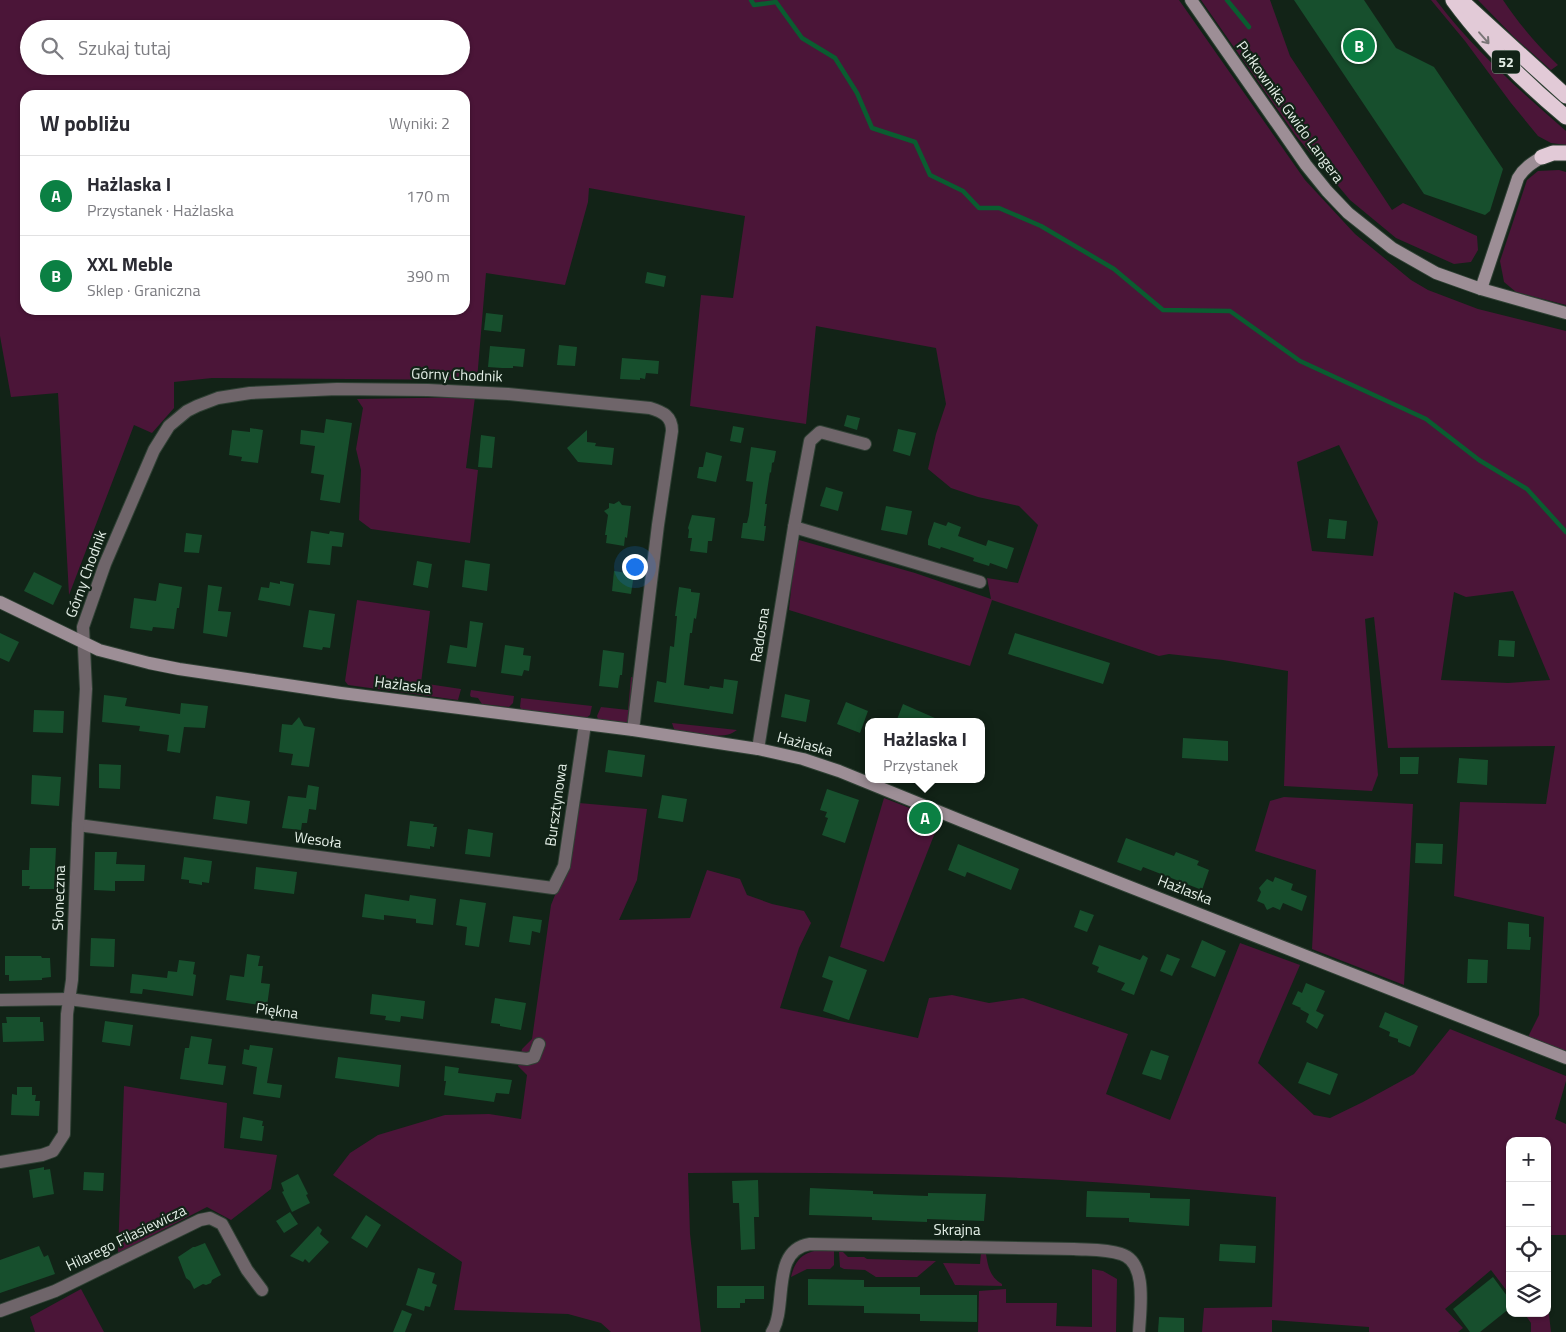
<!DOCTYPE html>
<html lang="pl">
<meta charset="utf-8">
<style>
:root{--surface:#fff;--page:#f2f2f3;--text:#2b2b33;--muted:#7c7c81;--line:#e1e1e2;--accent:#0b8043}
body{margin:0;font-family:"Titillium Web",sans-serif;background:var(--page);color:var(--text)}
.controls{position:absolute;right:15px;bottom:15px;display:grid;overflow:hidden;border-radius:10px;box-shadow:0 1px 4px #0004}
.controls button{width:45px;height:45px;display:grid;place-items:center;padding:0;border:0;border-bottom:1px solid var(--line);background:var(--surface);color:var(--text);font:25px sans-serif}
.you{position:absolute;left:634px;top:566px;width:18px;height:18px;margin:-12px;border:4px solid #fff;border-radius:50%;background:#1a73e8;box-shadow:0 0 0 8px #1a73e833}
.badge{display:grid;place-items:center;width:32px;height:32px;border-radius:50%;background:var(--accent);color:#fff;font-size:16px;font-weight:700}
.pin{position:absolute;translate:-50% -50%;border:2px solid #fff;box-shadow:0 1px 5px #0006}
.popup{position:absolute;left:865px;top:718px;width:120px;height:65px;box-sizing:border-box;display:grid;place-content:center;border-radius:10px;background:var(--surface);filter:drop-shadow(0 1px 4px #0005);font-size:16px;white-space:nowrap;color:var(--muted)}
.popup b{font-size:19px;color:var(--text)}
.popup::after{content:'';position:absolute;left:50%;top:100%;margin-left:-10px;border:10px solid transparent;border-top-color:var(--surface)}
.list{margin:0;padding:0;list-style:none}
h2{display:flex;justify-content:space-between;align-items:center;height:65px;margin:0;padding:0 20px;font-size:21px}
h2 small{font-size:16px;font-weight:400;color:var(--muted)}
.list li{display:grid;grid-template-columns:32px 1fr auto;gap:15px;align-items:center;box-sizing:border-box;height:80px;padding:0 20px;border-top:1px solid var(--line)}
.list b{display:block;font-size:19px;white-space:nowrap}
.list p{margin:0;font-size:16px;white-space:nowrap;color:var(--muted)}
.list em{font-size:16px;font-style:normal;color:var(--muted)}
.icon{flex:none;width:28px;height:28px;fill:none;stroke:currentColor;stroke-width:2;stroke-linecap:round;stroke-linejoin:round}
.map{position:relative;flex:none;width:1566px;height:1332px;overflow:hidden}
.search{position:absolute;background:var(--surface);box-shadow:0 1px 4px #0004;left:20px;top:20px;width:450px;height:55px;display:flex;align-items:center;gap:12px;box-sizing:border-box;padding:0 18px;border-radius:28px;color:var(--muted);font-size:19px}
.panel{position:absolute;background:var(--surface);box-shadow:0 1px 4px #0004;left:20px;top:90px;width:450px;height:225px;border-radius:15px}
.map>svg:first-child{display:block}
.green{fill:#4b1538;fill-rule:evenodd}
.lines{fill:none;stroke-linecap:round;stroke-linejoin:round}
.stream{stroke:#0a5c30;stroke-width:4.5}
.building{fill:#174f2d}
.street-casing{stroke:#2f4034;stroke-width:14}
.secondary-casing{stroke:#2f4034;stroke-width:14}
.highway-casing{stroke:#2f4034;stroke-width:17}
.street{stroke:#6f656a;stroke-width:12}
.secondary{stroke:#9d8e96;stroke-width:12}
.highway{stroke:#e2cad7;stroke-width:15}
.oneway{stroke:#7a7677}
.labels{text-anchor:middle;stroke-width:4.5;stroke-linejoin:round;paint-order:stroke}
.shield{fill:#122317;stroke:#a5b2a9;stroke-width:1}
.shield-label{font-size:14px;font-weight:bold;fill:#e4efe7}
.street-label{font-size:15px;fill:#e4efe7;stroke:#122317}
</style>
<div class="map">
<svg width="1566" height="1332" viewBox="0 0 1566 1332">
<rect width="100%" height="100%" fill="#122317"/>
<g class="green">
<path d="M0,0H1179L1305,180L1355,234L1411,280L1428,290L1478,309L1566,331V1051L1528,1037L1539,1015L1544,917L1454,896L1460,802L1546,804L1555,746L1388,748L1374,617L1365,619L1378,775L1372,791L1284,786L1288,671L1223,660L1169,654L1159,656L992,600L970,666L789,610L795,551L799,540L915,573L991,599L987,578L1018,583L1038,525L1019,506L978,497L951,488L928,469L936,434L946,404L936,348L816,326L806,424L690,406L701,295L733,298L745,216L589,188L588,202L565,285L486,273L477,380L212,378L174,382V408L152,433L134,425L69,595L58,393L11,397L0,336ZM29,29H461V66H29ZM25,95H465V310H25ZM1339,445L1378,522L1373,556L1312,551L1297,462ZM1513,591L1550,680L1508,683L1441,680L1454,592L1466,597Z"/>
<path d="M1201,0H1270L1290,56L1392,210L1403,203L1477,236L1478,250L1471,262L1454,264L1396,238L1350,200L1296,136Z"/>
<path d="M1431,0H1436C1473,49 1520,91 1566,131V145L1551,143L1538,136L1511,103L1465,41Z"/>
<path d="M1478,0H1503C1519,24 1537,45 1558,65L1551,70L1513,36Z"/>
<path d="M1559,170L1566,172V305L1516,292L1504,282L1500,261L1527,180L1538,171Z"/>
<path d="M475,397L466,468L478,470L470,543L371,529L359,520L361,470L356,449L363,408L357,399Z"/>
<path d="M357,600L430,611L421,683L461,689L458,700L348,685L345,681Z"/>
<path d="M631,677L636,678L630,722L626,724L598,719L597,716L601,707L628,710Z"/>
<path d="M471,690L514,696L513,703L509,707L482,704L478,698L471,697L470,695Z"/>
<path d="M521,698L592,706L590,715L586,718L522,710L520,707Z"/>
<path d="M672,723L737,730C735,731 733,733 730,734C719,738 685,734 674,729Z"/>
<path d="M1284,797L1413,804L1404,985L1312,949L1316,870L1255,851L1270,801Z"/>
<path d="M884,798L940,820L884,962L840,947Z"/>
<path d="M579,803L647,809L637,880L619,920L690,918L707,870L740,879L747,895L772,904L804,911L811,923L799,948L780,1008L918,1038L929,998L952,995L989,1003L1023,998L1128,1034L1106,1094L1170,1120L1240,943L1300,965L1258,1063L1314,1115L1330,1118L1363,1102L1414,1074L1450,1029L1566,1076V1081L1555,1119L1566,1124V1235H1547V1141H1510V1295L1491,1270L1445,1309L1463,1328L1458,1332H1369V1327L1272,1320V1332H1202L1204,1308L1272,1307L1276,1197C1191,1189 1107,1182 1022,1178C911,1173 799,1172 688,1173L690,1234L701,1332H611L601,1323L568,1314L454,1310L462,1262L333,1175L350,1153L378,1135L445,1115L489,1114L521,1119L527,1075L518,1066L522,1049L532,1039L551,905L557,890L566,877Z"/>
<path d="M124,1086L227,1103L224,1148L277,1155L271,1189L231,1220L207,1207L118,1253Z"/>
<path d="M834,1249V1265L830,1269H807L791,1277C797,1252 811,1250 834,1249Z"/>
<path d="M839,1252H843L848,1257H864L867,1259L936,1261L917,1277H876L865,1270L844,1269L840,1267Z"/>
<path d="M981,1253L986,1254C988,1267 990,1277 1002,1284V1286L955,1285L943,1263L980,1264Z"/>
<path d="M1092,1269L1103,1271L1117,1279L1116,1332H978L979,1291L1006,1289V1303H1057L1056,1326L1092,1327Z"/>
<path d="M81,1289L104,1332H35L30,1317Z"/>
<path d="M1547,1297L1551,1332H1531V1323L1524,1313H1547Z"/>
</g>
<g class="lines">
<g class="stream">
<path d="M751,0L754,5L776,2L802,38L835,58L857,93L872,128L915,142L930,175L963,191L979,208H999L1041,226L1114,269L1163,310L1230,311L1300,361L1426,419L1479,460L1527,489L1566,532"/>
<path d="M1227,0L1249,27"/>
</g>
</g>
<g class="building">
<path d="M1294,0H1364L1396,48L1434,67L1503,169L1490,211L1485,215L1424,194Z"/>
<path d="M647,272L666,276L664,287L645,283Z"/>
<path d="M486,313L503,315L501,332L484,330Z"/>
<path d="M559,345L577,347L575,366L557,365Z"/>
<path d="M490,346L525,349L523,367L513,366V368H502L488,367Z"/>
<path d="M622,358L659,361L658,374L646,373L645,379L640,378V380L620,379Z"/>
<path d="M847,415L860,418L857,430L844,426Z"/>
<path d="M326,419L352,423L340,503L320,500L324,475L311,473L315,446L300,444L301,430L324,433Z"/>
<path d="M733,426L744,428L741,443L730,441Z"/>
<path d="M250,428L263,430L258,463L241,461L242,457L229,455L232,430L250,432Z"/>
<path d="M898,429L916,433L910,456L893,451Z"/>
<path d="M587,430V442L596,443L595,446L614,448L612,465L578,462L567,448Z"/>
<path d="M481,435L495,437L492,468L478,467Z"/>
<path d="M751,447L776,451L774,462L772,463L771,473L770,472L765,504H767L764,526H766L764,541L741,538L743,523H747L749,515L753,482L746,481Z"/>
<path d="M706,452L722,456L716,482L697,478L699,467H703Z"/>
<path d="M826,487L843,492L838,511L820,506Z"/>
<path d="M619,501L622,505L631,506L627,538L625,537L624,546L606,543L607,535H605L608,515L604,511L609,508V503L614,504Z"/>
<path d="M886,506L912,511L907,535L881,530Z"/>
<path d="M692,515L715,518L712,541H708L707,553L690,551L692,538H688L689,530L688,528Z"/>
<path d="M1329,519L1347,521L1345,539L1327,538Z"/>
<path d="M934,522L946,526L948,522L961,527L958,536L986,546L988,540L1014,548L1007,569L990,563L989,566L973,561L974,558L941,547L940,549L928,545V540Z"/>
<path d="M311,531L329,534L330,531L344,533L342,547L332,546L330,565L307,563Z"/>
<path d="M186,533L202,535L199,553L184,552Z"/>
<path d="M465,560L490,564L487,591L462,587Z"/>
<path d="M417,561L432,564L428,588L413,585Z"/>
<path d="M614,571L634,574L631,594L612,591Z"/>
<path d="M34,572L62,586L53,605L24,591Z"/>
<path d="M280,581L294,584L290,606L258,600L261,587L269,588L270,582L280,584Z"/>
<path d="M159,583L182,587L179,608H177L174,629L153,627L152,631L130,628L134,598L156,601Z"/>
<path d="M208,585L222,587L218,611L231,612L227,637L203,633Z"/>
<path d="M679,587L691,589V592L700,593L696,619L694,618L692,633H690L684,685L709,689L710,686L723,688L724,679L738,681L733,714L654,702L657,681L666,683L670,646L674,647L677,616H675Z"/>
<path d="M309,610L335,614L330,648L323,647L322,650L303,647Z"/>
<path d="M470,621L483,623L476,667L447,663L450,645L467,648Z"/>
<path d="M0,633L19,642L9,662L0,658Z"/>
<path d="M1015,633L1110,663L1103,684L1008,654Z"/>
<path d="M1499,640L1515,641L1514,657L1498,656Z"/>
<path d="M505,645L524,648L523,655L531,656L529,671L524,670L522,676L501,673Z"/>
<path d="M603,650L624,653L622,675H620L618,688L599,686Z"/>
<path d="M785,694L810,700L806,722L781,717Z"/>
<path d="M104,695L127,698L125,706L180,714L181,703L208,706L205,728L184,727L180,753L167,751L169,735L139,731L140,726L102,722Z"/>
<path d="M846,702L868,711L860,733L837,724Z"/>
<path d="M903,704L944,722H896Z"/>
<path d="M34,710L64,711L63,733L33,732Z"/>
<path d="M299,717L304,726L315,728L309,767L291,765L293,754L279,752L282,724L292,725Z"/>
<path d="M1183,738L1228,741V761L1182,758Z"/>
<path d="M608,750L645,755L642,777L605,772Z"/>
<path d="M1400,757H1419L1418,774H1400Z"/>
<path d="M1459,758L1488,760L1487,785L1457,783Z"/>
<path d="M99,764L121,765L120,789L99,788Z"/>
<path d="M32,775L61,777L59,806L31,804Z"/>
<path d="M308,785L319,787L316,810L309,809L307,823H302L301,830L282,828L288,796L306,798Z"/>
<path d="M827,789L859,800L845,843L822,835L828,818L825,817L827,812L820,810Z"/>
<path d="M662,795L687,799L683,822L658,818Z"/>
<path d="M216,796L250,801L247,824L213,819Z"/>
<path d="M410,821L434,824L433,827H437L434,847L430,846V849L407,846Z"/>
<path d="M468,829L493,833L490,857L465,854Z"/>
<path d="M1126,838L1174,856L1176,852L1199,861L1197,865L1209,870L1202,890L1143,867L1141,871L1117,862Z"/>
<path d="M1416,843L1443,844L1442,864L1415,863Z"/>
<path d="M958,844L1019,869L1011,890L967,872L965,877L948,870Z"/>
<path d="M30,848H56L54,889H29L30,886H22V870H29Z"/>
<path d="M95,852H117L116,864L145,865L144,881H115V891L94,890Z"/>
<path d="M184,857L212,861L209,883L202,882V885L189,883V880L181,879Z"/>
<path d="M256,867L297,872L294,894L254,889Z"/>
<path d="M1275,877L1293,884L1291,890L1307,896L1302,911L1283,903L1280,910L1273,907L1267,910L1264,904L1257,901L1261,892L1259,888L1267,879L1273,882Z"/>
<path d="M365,894L409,901L410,895L436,899L433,925L416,923V919L384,915V920L362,917Z"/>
<path d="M460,899L486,903L479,947L465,945L467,927L456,925Z"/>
<path d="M1080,910L1094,915L1087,932L1074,927Z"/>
<path d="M513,916L542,920L540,933L532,931L530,945L509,942Z"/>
<path d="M1508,922L1529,924V937H1531L1530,950L1507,949Z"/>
<path d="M91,938L115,939L114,967L90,966Z"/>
<path d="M1202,940L1226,951L1215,977L1191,967Z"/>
<path d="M1099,945L1140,960L1143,955L1148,958L1134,995L1121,990L1125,983L1097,972L1099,967L1092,964Z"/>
<path d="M247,954L260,956L258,966H263L261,983L270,984L267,1006L226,1000L230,975L244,977Z"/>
<path d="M1167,954L1180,959L1172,976L1160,971Z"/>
<path d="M5,956H41L42,958H50L51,977L42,978V980L9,981V975H5Z"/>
<path d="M829,956L867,970L849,1020L823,1011L833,981L822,977Z"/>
<path d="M1468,959L1488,960L1487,983H1467Z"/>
<path d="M179,960L195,962L193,974L196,975L193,996L143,989L142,994L130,993L132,974L167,978L168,971L177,972Z"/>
<path d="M1306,983L1325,991L1316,1011L1324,1015L1317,1029L1306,1022L1309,1014L1300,1009L1301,1008L1292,1004L1298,991L1302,993Z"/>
<path d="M372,994L425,1001L423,1019L401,1016L400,1022L385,1020L386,1016L370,1014Z"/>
<path d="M495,998L526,1003L521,1030L500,1026V1024L491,1023Z"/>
<path d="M1385,1012L1418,1026L1410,1047L1398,1042V1039L1389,1036L1390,1032L1379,1027Z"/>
<path d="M6,1017H40V1022H43L44,1041L3,1042L2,1023H7Z"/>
<path d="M105,1021L133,1025L130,1046L102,1042Z"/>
<path d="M191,1036L212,1039L208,1064L226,1066L223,1085L180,1079L185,1048H189Z"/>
<path d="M250,1045L273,1048L267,1083L282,1085L280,1098L253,1094L257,1067L242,1064L244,1049L249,1050Z"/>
<path d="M1151,1050L1169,1056L1161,1080L1142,1074Z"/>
<path d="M338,1057L401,1065L399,1087L335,1078Z"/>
<path d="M1307,1062L1338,1074L1330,1095L1298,1083Z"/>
<path d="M445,1066L459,1068L458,1073L512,1080L509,1094L496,1093L494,1102L444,1095L446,1081H444Z"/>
<path d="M17,1087H32V1095H36L35,1101H40L39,1116L11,1115L12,1094L17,1095Z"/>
<path d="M243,1117L263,1121L262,1126H264L262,1141L240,1138Z"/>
<path d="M44,1167V1170L50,1169L54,1194L33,1198L29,1170Z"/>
<path d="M84,1172L104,1173L103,1191L83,1190Z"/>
<path d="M298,1174L308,1194L306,1195L310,1203L292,1212L282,1192L284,1191L281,1183Z"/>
<path d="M758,1180L759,1217H754L755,1249L741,1250L739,1203H733L732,1181Z"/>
<path d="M810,1188L873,1191V1194L928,1196V1193L986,1194L984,1221L927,1219V1222L872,1220V1217L809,1215Z"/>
<path d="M1087,1191L1150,1193V1198L1190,1199L1189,1226L1129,1222V1218L1086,1217Z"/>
<path d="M290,1212L298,1224L284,1233L276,1221Z"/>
<path d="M366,1215L381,1225L367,1248L351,1238Z"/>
<path d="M318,1226L322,1230L320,1234L329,1242L309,1263L305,1259L303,1262L290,1256Z"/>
<path d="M205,1243L221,1275L212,1280L211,1283L206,1285L203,1284L194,1289L190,1281L186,1278L178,1257L193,1247H195Z"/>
<path d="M1220,1244L1256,1246L1255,1263L1219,1261Z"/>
<path d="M39,1246L44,1257L48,1255L55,1274L0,1293V1260Z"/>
<path d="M418,1268L435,1273L432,1283L437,1285L430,1307L425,1306L424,1311L406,1305Z"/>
<path d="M1493,1277L1510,1300V1308L1480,1332H1470L1453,1309Z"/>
<path d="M808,1279L864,1280V1287H920V1295H977V1322L920,1321V1314L864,1313V1306L808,1305Z"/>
<path d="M717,1286H764V1299H745V1303H740V1308H717Z"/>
<path d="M402,1310L412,1314L405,1332H393Z"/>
<path d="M1159,1317L1184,1318V1332H1158Z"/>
</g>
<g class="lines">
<g class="street-casing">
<g id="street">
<path d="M794,527L980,582"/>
<path d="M758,749L794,527L810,441L820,432L865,444"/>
<path d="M78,825L553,888L564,866L585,724"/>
<path d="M0,1000L69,999L319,1033L527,1059L534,1057L539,1044"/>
<path d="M0,1162L42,1155L53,1151L64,1134L67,1014L72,980L78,825L86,689L83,627L105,564L154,450L169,426L187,411L197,406L218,398L250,393L337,389L428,390L508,394L650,408C663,412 672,416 672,431L658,525L633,730"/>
<path d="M0,1311L55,1291L200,1220L210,1218L222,1224L247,1270L262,1290"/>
<path d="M772,1332C788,1307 770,1250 810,1244L1074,1249C1090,1250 1106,1249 1121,1254C1148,1262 1140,1310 1139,1332"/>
</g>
</g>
<g class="secondary-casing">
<g id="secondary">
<path d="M1191,0L1306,165L1327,191L1348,213L1392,248L1436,273L1481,289L1566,313"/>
<path d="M1481,289L1518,178C1524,168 1532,163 1542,157"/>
<path d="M0,602L99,650L149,663L179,669L341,693L633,730L758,749L803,759L839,771L962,821L1566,1058"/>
</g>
</g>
<g class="highway-casing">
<g id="highway">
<path d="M1453,0C1485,44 1524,82 1566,117"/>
<path d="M1465,4L1566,96"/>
<path d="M1542,157L1553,153H1566"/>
</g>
</g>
<use href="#street" class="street"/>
<use href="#secondary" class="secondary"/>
<use href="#highway" class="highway"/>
</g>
<defs><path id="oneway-shaft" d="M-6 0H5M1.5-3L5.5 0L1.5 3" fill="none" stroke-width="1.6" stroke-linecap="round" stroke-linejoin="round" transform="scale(1.25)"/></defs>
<use class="oneway" href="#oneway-shaft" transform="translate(1484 38) rotate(49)"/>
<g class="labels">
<rect class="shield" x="1492" y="50.5" width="28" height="23" rx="4"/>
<g class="shield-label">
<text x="1506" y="67">52</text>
</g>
<g class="street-label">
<text transform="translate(1290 112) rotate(54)" y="5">Pułkownika Gwido Langera</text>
<text transform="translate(457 375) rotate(2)" y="5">Górny Chodnik</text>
<text transform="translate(86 574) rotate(-70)" y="5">Górny Chodnik</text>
<text transform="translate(760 635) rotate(-81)" y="5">Radosna</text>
<text transform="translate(403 685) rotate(7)" y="5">Hażlaska</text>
<text transform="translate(805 744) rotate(15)" y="5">Hażlaska</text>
<text transform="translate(556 805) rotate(-82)" y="5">Bursztynowa</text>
<text transform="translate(318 840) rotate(7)" y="5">Wesoła</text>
<text transform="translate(1185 890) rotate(21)" y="5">Hażlaska</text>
<text transform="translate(59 898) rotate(-88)" y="5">Słoneczna</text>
<text transform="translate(277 1011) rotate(8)" y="5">Piękna</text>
<text x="957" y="1235">Skrajna</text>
<text transform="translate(126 1238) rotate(-26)" y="5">Hilarego Filasiewicza</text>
</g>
</g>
</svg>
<div class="controls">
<button>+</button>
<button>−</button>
<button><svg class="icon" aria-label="locate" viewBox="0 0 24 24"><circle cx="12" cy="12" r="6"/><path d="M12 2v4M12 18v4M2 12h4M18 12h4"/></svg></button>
<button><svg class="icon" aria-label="layers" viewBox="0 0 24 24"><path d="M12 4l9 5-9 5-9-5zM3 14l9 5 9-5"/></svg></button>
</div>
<div class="you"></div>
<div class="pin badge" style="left:925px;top:818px">A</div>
<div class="popup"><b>Hażlaska I</b>Przystanek</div>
<div class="pin badge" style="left:1359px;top:46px">B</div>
<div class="search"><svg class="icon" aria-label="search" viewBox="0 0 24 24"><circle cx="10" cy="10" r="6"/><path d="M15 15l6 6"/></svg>Szukaj tutaj</div>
<section class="panel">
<h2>W pobliżu<small>Wyniki: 2</small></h2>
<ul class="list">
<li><span class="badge">A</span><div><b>Hażlaska I</b><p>Przystanek · Hażlaska</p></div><em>170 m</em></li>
<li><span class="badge">B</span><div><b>XXL Meble</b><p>Sklep · Graniczna</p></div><em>390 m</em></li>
</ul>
</section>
</div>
